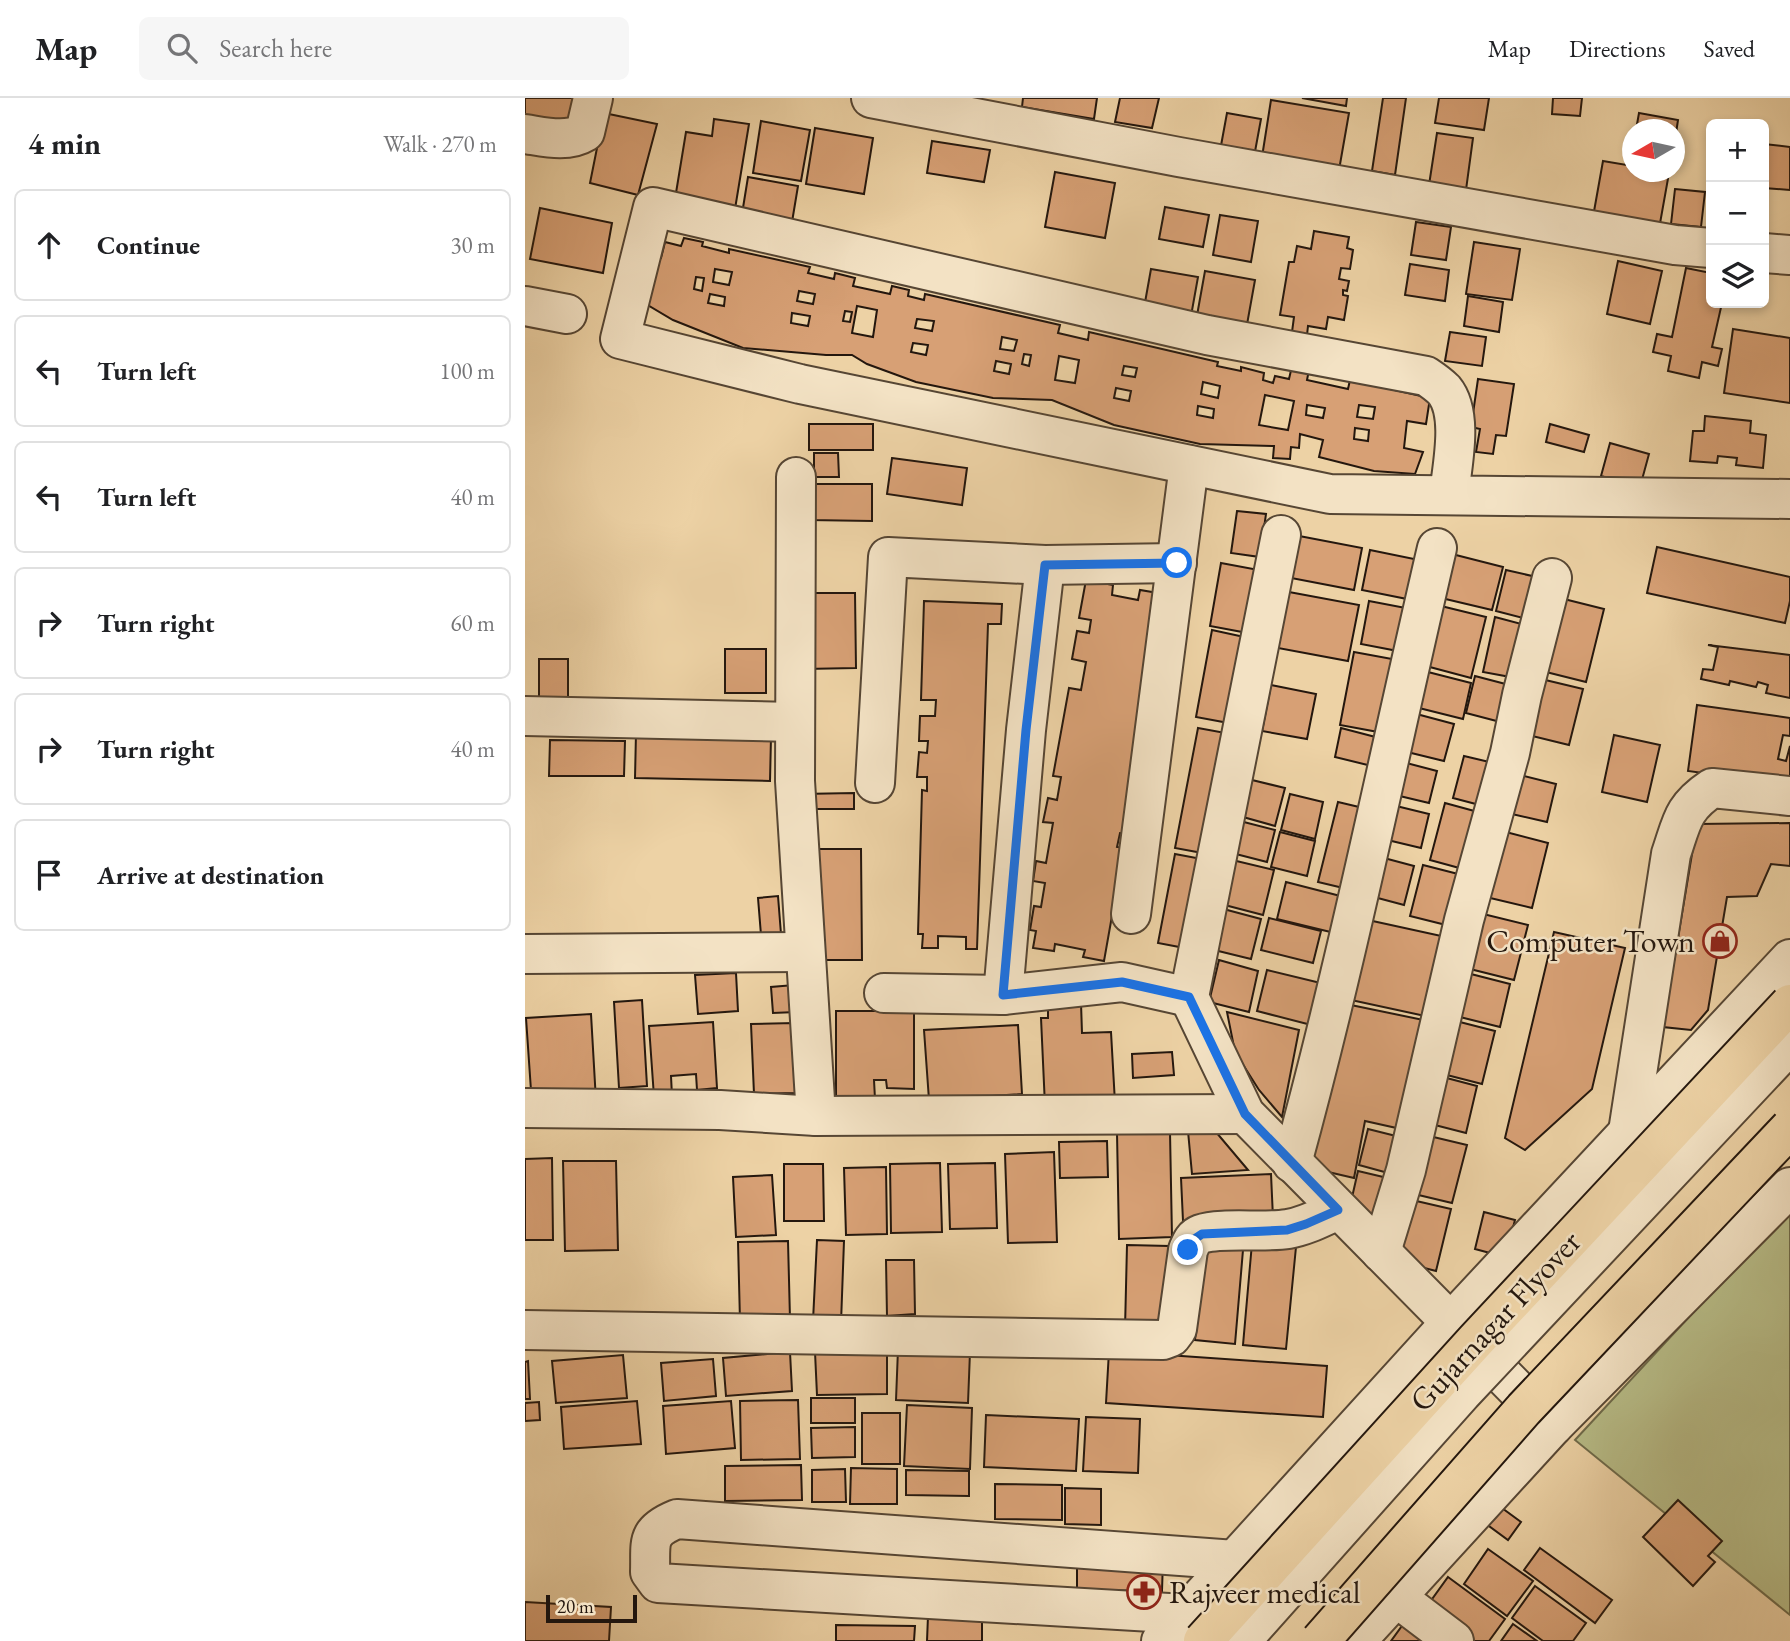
<!DOCTYPE html>
<meta charset="utf-8">
<style>
:root{--surface:#fff;--page:#f6f6f6;--text:#202124;--muted:#757577;--line:#e0e0e0}
body{margin:0;font-family:"EB Garamond",serif;background:var(--page);color:var(--text)}
.controls{position:absolute;right:21px;top:21px;display:grid;overflow:hidden;border-radius:10px;box-shadow:0 4px 10px #0003}
.controls button{width:63px;height:63px;display:grid;place-items:center;padding:0;border:0;border-bottom:2px solid var(--line);background:var(--surface);color:var(--text);font:35px sans-serif}
.compass{position:absolute;left:1097px;top:21px;width:63px;height:63px;border-radius:50%;background:var(--surface);box-shadow:0 4px 10px #0003;rotate:261deg}
.scale{position:absolute;left:21px;bottom:18px;width:91px;box-sizing:border-box;padding-left:7px;border:4px solid #24170e;border-top:0;font-size:19px;line-height:24px;white-space:nowrap;color:#24170e;-webkit-text-stroke:5px #f3e2c4;paint-order:stroke}
.stop{position:absolute;width:21px;height:21px;margin:-16px;border:5px solid #1a73e8;border-radius:50%;background:#fff}
.stop.end{background:#1a73e8;border-color:#fff;box-shadow:0 2px 7px #0008}
.list{margin:0;padding:0;list-style:none}
h2{display:flex;justify-content:space-between;align-items:center;height:91px;margin:0;padding:0 28px;font-size:30px}
h2 small{font-size:23px;font-weight:400;color:var(--muted)}
.list li{display:grid;grid-template-columns:46px 1fr auto;gap:21px;align-items:center;box-sizing:border-box;height:112px;margin:0 14px 14px;padding:0 14px;border:2px solid var(--line);border-radius:10px}
.list b{display:block;font-size:26px;white-space:nowrap}
.list em{font-size:23px;font-style:normal;color:var(--muted)}
.icon{flex:none;width:38px;height:38px;fill:none;stroke:currentColor;stroke-width:2;stroke-linecap:round;stroke-linejoin:round}
.map{position:relative;flex:none;width:1265px;height:1543px;overflow:hidden}
header{display:flex;align-items:center;gap:42px;box-sizing:border-box;height:98px;padding:0 35px;background:var(--surface);border-bottom:2px solid var(--line)}
header strong{font-size:33px}
nav{display:flex;gap:38px;margin-inline-start:auto;font-size:24px}
.search{width:490px;height:63px;background:var(--page);display:flex;align-items:center;gap:18px;box-sizing:border-box;padding:0 24px;border-radius:10px;color:var(--muted);font-size:26px}
main{display:flex}
aside{flex:1;background:var(--surface)}
.map>svg:first-child{display:block}
.green{fill:#b7bc87;stroke:#6e6a4a;stroke-width:2}
.building{fill:#d7a075;stroke:#24170e;stroke-width:2;fill-rule:evenodd}
.lines{fill:none;stroke-linecap:round;stroke-linejoin:round}
.minor-casing{stroke:#564634;stroke-width:42}
.minor{stroke:#f3e2c4;stroke-width:38}
.minor-bridge-casing{stroke:#564634;stroke-width:42;stroke-linecap:butt}
.major-bridge-casing{stroke:#24170e;stroke-width:42;stroke-linecap:butt}
.minor-bridge{stroke:#f3e2c4;stroke-width:38}
.major-bridge{stroke:#edd2a5;stroke-width:38}
.route{stroke:#1a73e8;stroke-width:9}
.labels{text-anchor:middle;stroke-width:5;stroke-linejoin:round;paint-order:stroke}
.poi-label{font-size:32px;fill:#24170e;stroke:#f3e2c4;text-anchor:end}
.street-label{font-size:32px;fill:#24170e;stroke:#f3e2c4}
</style>
<header>
<strong>Map</strong>
<div class="search"><svg class="icon" aria-label="search" viewBox="0 0 24 24"><circle cx="10" cy="10" r="6"/><path d="M15 15l6 6"/></svg>Search here</div>
<nav><a>Map</a><a>Directions</a><a>Saved</a></nav>
</header>
<main>
<aside>
<h2>4 min<small>Walk · 270 m</small></h2>
<ul class="list">
<li><svg class="icon" aria-label="ahead" viewBox="0 0 24 24"><path d="M12 20V5M6 11l6-6 6 6"/></svg><div><b>Continue</b></div><em>30 m</em></li>
<li><svg class="icon" aria-label="left" viewBox="0 0 24 24"><path d="M17 20v-9H6M10 6l-5 5 5 5"/></svg><div><b>Turn left</b></div><em>100 m</em></li>
<li><svg class="icon" aria-label="left" viewBox="0 0 24 24"><path d="M17 20v-9H6M10 6l-5 5 5 5"/></svg><div><b>Turn left</b></div><em>40 m</em></li>
<li><svg class="icon" aria-label="right" viewBox="0 0 24 24"><path d="M7 20v-9h11M14 6l5 5-5 5"/></svg><div><b>Turn right</b></div><em>60 m</em></li>
<li><svg class="icon" aria-label="right" viewBox="0 0 24 24"><path d="M7 20v-9h11M14 6l5 5-5 5"/></svg><div><b>Turn right</b></div><em>40 m</em></li>
<li><svg class="icon" aria-label="arrive" viewBox="0 0 24 24"><path d="M6 21V4h12l-3 4 3 4H6"/></svg><div><b>Arrive at destination</b></div></li>
</ul>
</aside>
<div class="map">
<svg width="1265" height="1543" viewBox="0 0 1265 1543">
<rect width="100%" height="100%" fill="#edd2a5"/>
<filter id="stains"><feTurbulence type="fractalNoise" baseFrequency=".00286" numOctaves="4"/><feColorMatrix values="0 0 0 0 .2 0 0 0 0 .09 0 0 0 0 .02 0 0 0 .5 -.17"/></filter>
<radialGradient id="worn" r=".72"><stop offset=".6" stop-color="#630" stop-opacity="0"/><stop offset="1" stop-color="#630" stop-opacity=".3"/></radialGradient>
<path class="green" d="M1265,1110V1517L1050,1342Z"/>
<g class="building">
<path d="M0,0H52L47,32L0,24Z"/>
<path d="M498,0H572L569,21L497,9Z"/>
<path d="M595,0H634L627,30L590,24Z"/>
<path d="M777,0H822L821,8Z"/>
<path d="M858,0H881L870,77L847,73Z"/>
<path d="M914,0H964L959,32L910,25Z"/>
<path d="M1028,0H1057L1055,18L1027,16Z"/>
<path d="M746,2L824,15L814,72L737,59Z"/>
<path d="M79,15L132,26L113,97L65,85Z"/>
<path d="M702,15L736,21L729,59L695,53Z"/>
<path d="M1114,15L1153,22L1150,42V32H1111Z"/>
<path d="M189,21L224,26L210,111L150,101L161,34L187,38Z"/>
<path d="M236,23L285,32L276,83L228,75Z"/>
<path d="M290,30L348,40L339,96L281,86Z"/>
<path d="M912,35L948,40L941,92L904,87Z"/>
<path d="M407,43L465,52L459,84L402,75Z"/>
<path d="M1239,46L1265,49V92L1239,90Z"/>
<path d="M1078,63L1108,68V74L1144,75L1134,131L1068,119Z"/>
<path d="M530,74L590,85L580,140L520,129Z"/>
<path d="M223,79L273,88L267,124L217,116Z"/>
<path d="M1150,91L1180,94L1176,129L1146,126Z"/>
<path d="M640,109L684,117L678,149L634,141Z"/>
<path d="M15,110L87,125L78,175L5,161Z"/>
<path d="M695,117L733,123L726,164L688,157Z"/>
<path d="M891,124L926,129L921,162L886,157Z"/>
<path d="M789,133L824,139L822,150L828,152L825,171L816,170L814,181L824,183L822,193L818,192V197L823,198L819,222L803,219L801,231L783,228L782,237L767,234L769,219L755,217L764,164H769L772,148L786,151Z"/>
<path d="M159,140L178,144L177,148L204,155V151L285,169L283,175L309,181L310,175L330,180L328,188L365,196L367,188L384,192L383,198L399,202L400,196L535,227L533,235L563,242L564,234L693,264L692,268L716,273V269L739,275L738,282L748,285L750,278L764,281L767,268L784,272L782,282L823,291L825,282L905,300L901,326L882,323L879,350L898,354L890,376L849,373L794,359L798,342L775,336L774,350L766,349L765,361L748,360L749,348L675,346L589,327L527,302L468,300L391,284L342,266L327,257H301L218,250L148,222L121,206L131,158L136,160L140,144L156,148ZM190,171L207,174L204,187L188,184ZM171,179L179,180L177,193L169,191ZM274,193L290,196L288,206L272,203ZM185,196L200,199L199,208L183,205ZM332,208L352,212L348,239L327,235ZM320,213L327,214L325,224L318,223ZM267,215L285,218L283,228L266,225ZM392,221L409,223L407,233L390,230ZM477,239L492,242L489,253L475,251ZM388,245L403,247L401,257L386,254ZM499,256L506,257L504,268L497,266ZM534,258L554,262L550,285L530,282ZM471,263L486,266L484,276L469,273ZM599,268L612,270L610,279L597,277ZM678,284L695,288L693,300L676,296ZM591,290L606,293L604,303L589,300ZM740,297L769,303L763,332L734,327ZM782,307L800,310L798,320L781,317ZM834,307L850,309L848,321L832,319ZM673,308L689,311L688,320L672,317ZM830,330L844,332L843,343L829,341Z"/>
<path d="M949,144L995,151L987,202L941,196Z"/>
<path d="M1093,163L1137,173L1125,226L1082,216Z"/>
<path d="M885,166L924,172L920,203L880,197Z"/>
<path d="M1161,170L1186,175V205H1197L1187,249L1197,251L1193,268L1177,264L1174,280L1143,273L1146,258L1128,254L1132,236L1147,239Z"/>
<path d="M626,171L673,179L666,218L619,210Z"/>
<path d="M680,173L730,182L721,232L671,223Z"/>
<path d="M943,198L978,204L974,234L939,228Z"/>
<path d="M1208,231L1265,240V305L1199,295Z"/>
<path d="M925,234L961,239L957,268L920,263Z"/>
<path d="M953,281L989,286L981,338L971,337L968,356L951,354L955,331L946,329Z"/>
<path d="M1180,318L1226,323L1225,335L1241,337L1238,370L1211,367L1212,360L1193,358L1192,365L1165,363L1168,333H1179Z"/>
<rect x="284" y="326" width="64" height="26"/>
<path d="M1025,326L1064,337L1059,354L1021,344Z"/>
<path d="M1085,345L1124,356L1115,389L1076,378Z"/>
<path d="M289,355H313L314,379H289Z"/>
<path d="M367,360L442,370L437,407L362,396Z"/>
<path d="M285,386H347V423L284,422Z"/>
<path d="M712,413L741,416L735,459L706,455Z"/>
<path d="M769,437L837,450L829,492L761,479Z"/>
<path d="M1132,449L1265,479V503L1260,525L1122,495Z"/>
<path d="M845,452L894,462L887,502L837,492Z"/>
<path d="M923,455L978,469L967,512L912,499Z"/>
<path d="M696,465L739,473L728,536L685,528Z"/>
<path d="M981,472L1016,480L1006,522L971,513Z"/>
<path d="M561,482L588,487L587,497L613,502L615,492L645,497L602,736L595,735L592,749L599,750L579,863L558,859L560,852L530,846L529,853L508,850L511,833L505,832L509,808L516,809L520,785L508,783L511,763L521,765L528,725L518,724L523,700L532,702L536,679L528,678L544,590L556,592L561,564L547,561L552,533L564,535L566,522L554,520Z"/>
<path d="M764,494L834,507L823,563L753,550Z"/>
<path d="M278,495H330L331,570L279,571Z"/>
<path d="M1035,500L1079,511L1061,584L1017,573Z"/>
<path d="M399,503L477,506L476,526H463L452,851H441V839L413,838V850H397L398,836H393L397,692L402,693V679H392L394,654L402,655L403,643H394L395,618H410L411,602H396Z"/>
<path d="M844,503L886,511L878,554L836,546Z"/>
<path d="M916,508L961,519L946,580L901,568Z"/>
<path d="M970,519L1004,528L991,580L958,574Z"/>
<path d="M687,532L724,540L709,626L671,619Z"/>
<path d="M1183,547L1265,557V600L1241,595L1243,587L1233,584L1231,589L1205,583L1204,587L1176,581L1178,571L1188,572L1193,549Z"/>
<rect x="200" y="551" width="41" height="44"/>
<path d="M829,554L878,563L864,636L815,627Z"/>
<rect x="14" y="561" width="29" height="41"/>
<path d="M899,573L946,585L938,621L890,609Z"/>
<path d="M950,578L992,589L983,626L941,615Z"/>
<path d="M1012,580L1058,591L1044,647L999,636Z"/>
<path d="M746,587L791,596L782,641L737,633Z"/>
<path d="M1172,607L1265,620V638L1258,637L1253,661L1261,663L1265,648V687L1163,673Z"/>
<path d="M884,614L929,626L919,663L874,652Z"/>
<path d="M673,630L706,636L683,756L650,750Z"/>
<path d="M816,630L862,642L855,670L810,659Z"/>
<path d="M111,635L246,639L245,683L110,680Z"/>
<path d="M1089,637L1135,647L1122,704L1077,694Z"/>
<path d="M25,642L100,643L99,678H24Z"/>
<path d="M939,658L977,667L966,710L928,700Z"/>
<path d="M870,662L912,673L904,705L862,695Z"/>
<path d="M987,675L1031,686L1022,724L978,714Z"/>
<path d="M727,682L760,690L750,728L718,719Z"/>
<path d="M329,695V711H276V696Z"/>
<path d="M765,696L798,704L790,741L756,732Z"/>
<path d="M813,704L851,713L831,793L793,784Z"/>
<path d="M920,705L964,717L949,774L905,762Z"/>
<path d="M863,706L904,716L896,750L854,740Z"/>
<path d="M711,722L750,732L742,764L703,754Z"/>
<path d="M1265,725V768L1246,766L1232,798L1202,799L1183,912L1166,932L1138,929L1172,726Z"/>
<path d="M977,733L1023,745L1007,810L961,799Z"/>
<path d="M755,734L790,743L782,778L746,769Z"/>
<path d="M288,751H336L337,862H295Z"/>
<path d="M650,756L682,762L665,851L633,845Z"/>
<path d="M859,760L889,768L879,807L849,799Z"/>
<path d="M703,761L749,772L738,817L692,805Z"/>
<path d="M898,767L941,778L929,829L885,818Z"/>
<path d="M761,784L831,802L822,838L752,821Z"/>
<path d="M253,798L256,836L236,837L233,800Z"/>
<path d="M691,809L736,821L726,861L681,850Z"/>
<path d="M950,814L1003,827L989,882L937,869Z"/>
<path d="M744,820L796,833L788,865L736,852Z"/>
<path d="M843,822L930,841L914,921L826,902Z"/>
<path d="M1029,834L1100,850L1067,991L1000,1052L980,1040Z"/>
<path d="M694,862L733,873L724,914L684,904Z"/>
<path d="M742,872L808,888L798,930L732,913Z"/>
<path d="M211,875L213,913L173,916L170,877Z"/>
<path d="M942,875L985,886L975,929L931,918Z"/>
<path d="M269,887L271,914L248,915L246,889Z"/>
<path d="M117,902L122,988L94,990L89,904Z"/>
<path d="M556,905L557,935L586,934L590,1005L520,1008L516,920H523V907Z"/>
<path d="M821,906L908,924L885,1033L840,1023L829,1080L786,1070Z"/>
<path d="M311,913H389V991L362,990L361,982H349L350,1001L311,1000Z"/>
<path d="M702,914L774,932L757,1019L734,992L710,954Z"/>
<path d="M66,916L71,1003L7,1007L1,920Z"/>
<path d="M927,922L970,933L957,986L914,975Z"/>
<path d="M188,924L192,990L172,992L171,976L146,978L147,998L129,999L124,928Z"/>
<path d="M269,925L272,995L229,996L226,926Z"/>
<path d="M493,927L497,996L404,1002L399,932Z"/>
<path d="M647,954L649,977L608,980L607,956Z"/>
<path d="M914,978L952,988L941,1035L902,1025Z"/>
<path d="M843,1031L883,1041L874,1078L834,1067Z"/>
<path d="M663,1033L691,1034L723,1072L667,1076Z"/>
<path d="M645,1034L647,1139L594,1141L592,1035Z"/>
<path d="M900,1037L942,1047L927,1105L885,1095Z"/>
<path d="M582,1043L583,1079L535,1080L534,1044Z"/>
<path d="M529,1054L532,1144L483,1145L480,1056Z"/>
<path d="M27,1060L28,1142H0V1061Z"/>
<path d="M38,1063H91L93,1152L40,1153Z"/>
<path d="M415,1065L417,1134L366,1135L365,1066Z"/>
<path d="M470,1065L472,1130L425,1131L423,1066Z"/>
<path d="M259,1066H298L299,1123H259Z"/>
<path d="M361,1069L362,1136L321,1137L319,1070Z"/>
<path d="M833,1073L871,1082L858,1133L823,1117Z"/>
<path d="M746,1076L748,1120L658,1123L656,1080Z"/>
<path d="M247,1077L251,1137L211,1139L208,1079Z"/>
<path d="M887,1102L926,1111L911,1173L872,1163Z"/>
<path d="M959,1114L990,1122L980,1159L950,1151Z"/>
<path d="M292,1142L319,1143L316,1225L288,1223Z"/>
<path d="M263,1143L265,1221L215,1223L213,1144Z"/>
<path d="M727,1145L771,1149L761,1251L718,1247Z"/>
<path d="M602,1147L644,1148L641,1232L600,1231Z"/>
<path d="M678,1149L718,1152L710,1246L670,1242Z"/>
<path d="M361,1162H389L390,1216L362,1218Z"/>
<path d="M373,1251L445,1254L443,1305L371,1302Z"/>
<path d="M362,1252V1296L292,1297L290,1254Z"/>
<path d="M584,1253L802,1268L798,1319L581,1305Z"/>
<path d="M265,1254L267,1293L201,1298L198,1260Z"/>
<path d="M98,1257L102,1300L31,1305L27,1263Z"/>
<path d="M188,1261L191,1298L139,1303L136,1265Z"/>
<path d="M3,1263L5,1301H0V1264Z"/>
<rect x="286" y="1300" width="44" height="25"/>
<path d="M273,1302L275,1361L216,1362L215,1303Z"/>
<path d="M112,1303L116,1346L39,1351L36,1309Z"/>
<path d="M206,1303L210,1350L141,1356L138,1308Z"/>
<path d="M14,1304L15,1322L0,1323V1305Z"/>
<path d="M382,1307L447,1310L445,1371L379,1368Z"/>
<rect x="337" y="1315" width="38" height="51"/>
<path d="M461,1317L554,1321L551,1373L459,1369Z"/>
<path d="M561,1319L615,1321L613,1375L558,1373Z"/>
<path d="M330,1329V1359L287,1360L286,1330Z"/>
<path d="M276,1367L277,1402L200,1403V1368Z"/>
<path d="M326,1370L372,1371V1406H325Z"/>
<path d="M320,1371L321,1404H287V1372Z"/>
<path d="M381,1372L444,1373V1398L381,1397Z"/>
<path d="M470,1386L537,1387V1422L470,1421Z"/>
<path d="M540,1390L576,1391V1427L540,1426Z"/>
<path d="M966,1402L996,1424L983,1442L953,1420Z"/>
<path d="M1153,1402L1197,1443L1183,1458L1190,1464L1168,1488L1118,1439Z"/>
<path d="M1015,1450L1087,1502L1070,1525L999,1472Z"/>
<path d="M963,1451L1008,1483L982,1518L939,1486Z"/>
<path d="M552,1460L638,1462L637,1493L552,1492Z"/>
<path d="M923,1479L980,1521L964,1543H940L905,1504Z"/>
<path d="M1010,1488L1061,1525L1048,1543H1018L987,1520Z"/>
<path d="M0,1504L86,1509L84,1543H0Z"/>
<path d="M403,1518L457,1519V1543H402Z"/>
<path d="M882,1521L911,1543H866Z"/>
<path d="M988,1526L1012,1543H976Z"/>
<path d="M311,1527L390,1528L389,1543H311Z"/>
</g>
<g class="lines">
<g class="minor-casing">
<g id="minor">
<path d="M346,0L654,59L1150,147L1186,150"/>
<path d="M0,36C20,39 42,45 60,34L68,0"/>
<path d="M1239,155L1265,157"/>
<path d="M0,208L42,216"/>
<path d="M271,379L270,683L291,1018"/>
<path d="M924,397C927,368 939,316 919,292C914,287 907,282 901,278L682,237L128,109L95,241L275,286L805,396L1265,401"/>
<path d="M756,437L664,899L720,1016L1028,1328"/>
<path d="M0,618L269,624"/>
<path d="M350,685L363,459L520,467L652,465"/>
<path d="M606,816L664,367"/>
<path d="M0,856L280,854"/>
<path d="M359,895L478,897L597,884L664,899"/>
<path d="M478,897L501,632L520,467"/>
<path d="M0,1010L195,1012L291,1018L720,1016"/>
<path d="M1103,1034L1146,756C1157,724 1157,710 1187,690L1265,698"/>
<path d="M767,1065C823,861 864,655 912,450"/>
<path d="M856,1154L881,1072L939,822L985,655L997,597L1027,480"/>
<path d="M0,1232L638,1242L646,1239L652,1231L663,1152C666,1145 668,1139 676,1136C696,1129 740,1135 763,1131C781,1128 797,1119 813,1112"/>
<path d="M871,1499L929,1543"/>
<path d="M661,1516L133,1485L125,1474C126,1444 120,1434 152,1421L710,1462"/>
<path d="M636,1543L925,1225L1265,861"/>
<path d="M831,1543L1028,1328L1265,1089"/>
</g>
</g>
<use href="#minor" class="minor"/>
<g class="minor-bridge-casing">
<path id="minor-bridge" d="M716,1543L937,1295L1265,946"/>
</g>
<g class="major-bridge-casing">
<g id="major-bridge">
<path d="M678,1543L951,1242L1265,906"/>
<path d="M795,1543L999,1311L1265,1030"/>
</g>
</g>
<use href="#minor-bridge" class="minor-bridge"/>
<use href="#major-bridge" class="major-bridge"/>
</g>
<g class="lines">
<path class="route" d="M652,465L520,467L501,632L478,897L597,884L664,899L720,1016L813,1112L781,1126L762,1132L677,1136L668,1142L663,1152"/>
</g>
<defs>
<g id="shop-ring" transform="scale(1.75)"><circle r="9.5" fill="#f3e2c4" stroke="#8f2418" stroke-width="1.5"/><path d="M-5-2.5h2.3a2.7 3.5 0 0 1 5.4 0H5L5.5 6h-11ZM-1.5-2.5h3a1.5 2.3 0 0 0-3 0Z" fill="#8f2418"/></g>
<g id="pharmacy-ring" transform="scale(1.75)"><circle r="9.5" fill="#f3e2c4" stroke="#8f2418" stroke-width="1.5"/><path d="M-2-6h4v4h4v4h-4v4h-4v-4h-4v-4h4Z" fill="#8f2418"/></g>
</defs>
<g fill-rule="evenodd">
<use href="#shop-ring" x="1195" y="843"/>
<use href="#pharmacy-ring" x="619" y="1494"/>
</g>
<g class="labels">
<g class="poi-label">
<text x="1170" y="854">Computer Town</text>
<text x="644" y="1505" text-anchor="start">Rajveer medical</text>
</g>
<g class="street-label">
<text transform="translate(970 1223) rotate(-47)" y="11">Gujarnagar Flyover</text>
</g>
</g>
<rect width="100%" height="100%" filter="url(#stains)"/>
<rect width="100%" height="100%" fill="url(#worn)"/>
</svg>
<div class="controls">
<button>+</button>
<button>−</button>
<button><svg class="icon" aria-label="layers" viewBox="0 0 24 24"><path d="M12 4l9 5-9 5-9-5zM3 14l9 5 9-5"/></svg></button>
</div>
<svg class="compass" viewBox="-18 -18 36 36"><path d="M0-13l5 13h-10z" fill="#e53935"/><path d="M0 13l5-13h-10z" fill="#757577"/></svg>
<div class="scale">20 m</div>
<div class="stop" style="left:652px;top:465px"></div>
<div class="stop end" style="left:663px;top:1152px"></div>
</div>
</main>
